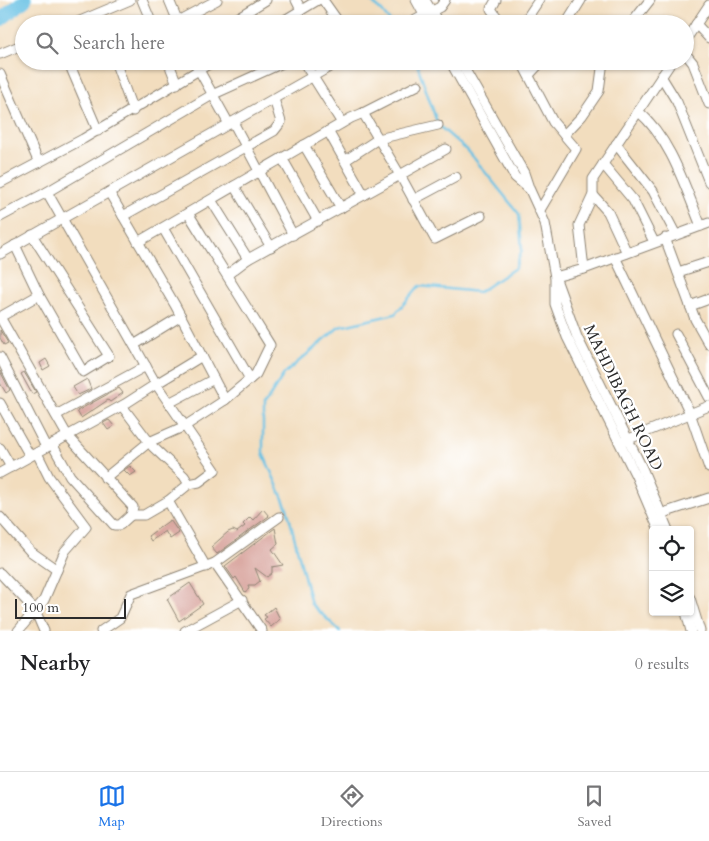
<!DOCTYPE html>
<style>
:root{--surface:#fff;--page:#f2f2f2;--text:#202124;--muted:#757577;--line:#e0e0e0;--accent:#1a73e8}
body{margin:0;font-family:Cardo,serif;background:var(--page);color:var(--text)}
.controls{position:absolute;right:15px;bottom:15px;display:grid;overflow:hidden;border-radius:5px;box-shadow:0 1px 4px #0004}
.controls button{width:45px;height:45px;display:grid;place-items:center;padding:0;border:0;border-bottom:1px solid var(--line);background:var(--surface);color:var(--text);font:25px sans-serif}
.scale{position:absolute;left:15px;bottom:12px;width:111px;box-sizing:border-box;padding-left:5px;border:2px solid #2b2b2b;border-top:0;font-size:14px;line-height:18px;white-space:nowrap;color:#2b2b2b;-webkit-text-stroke:4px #fff;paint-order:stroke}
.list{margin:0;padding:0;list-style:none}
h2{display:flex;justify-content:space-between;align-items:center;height:65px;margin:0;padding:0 20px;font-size:21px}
h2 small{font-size:16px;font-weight:400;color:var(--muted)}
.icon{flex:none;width:28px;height:28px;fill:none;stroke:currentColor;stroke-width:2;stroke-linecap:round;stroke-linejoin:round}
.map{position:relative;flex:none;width:709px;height:631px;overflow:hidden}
.search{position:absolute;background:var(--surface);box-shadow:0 1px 4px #0004;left:15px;right:15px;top:15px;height:55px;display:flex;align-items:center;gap:12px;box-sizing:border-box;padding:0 18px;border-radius:28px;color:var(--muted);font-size:19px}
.sheet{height:140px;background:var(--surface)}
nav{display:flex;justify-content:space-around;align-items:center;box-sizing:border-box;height:70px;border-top:1px solid var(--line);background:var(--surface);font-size:14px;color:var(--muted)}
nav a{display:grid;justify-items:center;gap:2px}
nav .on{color:var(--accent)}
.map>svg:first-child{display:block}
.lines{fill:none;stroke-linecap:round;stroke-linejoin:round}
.stream{stroke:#67c1e4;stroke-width:2.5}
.river{stroke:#67c1e4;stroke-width:14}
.building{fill:#d69f97}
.minor-casing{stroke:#8e8474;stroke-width:11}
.minor{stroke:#fff;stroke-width:9}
.labels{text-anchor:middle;stroke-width:4.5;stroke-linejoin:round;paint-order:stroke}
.street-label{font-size:16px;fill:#2b2b2b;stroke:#fff}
</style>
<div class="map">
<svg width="709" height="631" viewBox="0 0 709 631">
<rect width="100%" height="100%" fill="#fff"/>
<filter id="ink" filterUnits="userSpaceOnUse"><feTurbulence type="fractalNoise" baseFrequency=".02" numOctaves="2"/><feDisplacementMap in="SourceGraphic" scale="10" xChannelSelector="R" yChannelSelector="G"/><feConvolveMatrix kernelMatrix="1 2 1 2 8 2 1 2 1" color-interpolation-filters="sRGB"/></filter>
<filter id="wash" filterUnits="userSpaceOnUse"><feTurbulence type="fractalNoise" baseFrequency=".0096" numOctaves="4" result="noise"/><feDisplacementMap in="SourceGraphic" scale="20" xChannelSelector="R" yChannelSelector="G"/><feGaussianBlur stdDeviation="1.12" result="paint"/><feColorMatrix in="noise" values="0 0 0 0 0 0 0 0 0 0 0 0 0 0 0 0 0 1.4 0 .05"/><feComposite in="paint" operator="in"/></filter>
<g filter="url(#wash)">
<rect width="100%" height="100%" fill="#f2ddbe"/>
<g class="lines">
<g class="stream">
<path d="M369,0L381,10L392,24"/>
<path d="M340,631L311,604L287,508L263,453V407L284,374L339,327L395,314L419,286L479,292L515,268L522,250L519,214L469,152L438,125L416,61"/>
</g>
<path class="river" d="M0,20L25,0"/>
</g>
<g id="blocks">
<g class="building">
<path d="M0,330L8,343L4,345L0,338Z"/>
<path d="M46,359L50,366L43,370L40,363Z"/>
<path d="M0,371L10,390L6,393L0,383Z"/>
<path d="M24,372L36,392L32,394L21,374Z"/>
<path d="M87,379L91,389L78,395L73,387Z"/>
<path d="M119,388L123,393L110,402L108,400L81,418L77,411Z"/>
<path d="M109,420L114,426L108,430L103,423Z"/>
<path d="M130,466L136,472L130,476L124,470Z"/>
<path d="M263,509L269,516L217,554L211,547L228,532L233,530L237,532L245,526L243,524L250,517L253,520Z"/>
<path d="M170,520L179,533L170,539L165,531L151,541L148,536Z"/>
<path d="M275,528L278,544L272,549L283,565L272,567V573L267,577L255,568L260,581L255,585H248L249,589L245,592L236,577L234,579L225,566Z"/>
<path d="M190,583L203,604L179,621L167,599Z"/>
<path d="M274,607L280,619L271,627L264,619L267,617L264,615Z"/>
</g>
</g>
</g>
<g filter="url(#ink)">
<use href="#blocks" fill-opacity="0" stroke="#8e8474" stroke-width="1"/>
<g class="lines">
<g class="minor-casing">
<g id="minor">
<path d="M142,0L152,24"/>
<path d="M169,0L179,24"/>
<path d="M296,0L301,10"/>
<path d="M323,0L340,24"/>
<path d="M416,0L429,24"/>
<path d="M425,0L439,24"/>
<path d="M496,0L491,9L502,24"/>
<path d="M73,24L130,0"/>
<path d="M172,24L217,0"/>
<path d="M227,24L266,0"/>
<path d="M278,24L318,0"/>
<path d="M408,24L440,7L445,0"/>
<path d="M523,24L539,0"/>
<path d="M566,24L581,0"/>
<path d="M631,24L650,0"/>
<path d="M696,24L709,38"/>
<path d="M685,41L709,5"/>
<path d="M685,53L693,63L709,104"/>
<path d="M0,54L24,44"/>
<path d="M68,61L98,131"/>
<path d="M115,61L133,111"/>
<path d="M168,61L177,84"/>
<path d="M194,61L229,124"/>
<path d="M303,61L342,123"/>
<path d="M450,61L515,177L528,188"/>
<path d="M460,61L524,173L529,188L545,223L555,277V304L567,337L636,476L659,530"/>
<path d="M521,61L553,122L576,149L540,210"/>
<path d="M0,74L39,163"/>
<path d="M529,75L542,61"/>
<path d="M661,76L677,102L709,182"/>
<path d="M638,111C671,139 685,187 701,226"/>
<path d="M363,113L418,85"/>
<path d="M233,122L293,235"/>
<path d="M328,131L364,195"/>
<path d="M564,135L582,116L599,91L603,61"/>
<path d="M616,144L653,191L676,235"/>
<path d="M304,145L341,208"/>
<path d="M446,149L400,175L435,239L481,216"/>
<path d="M282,158L318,221"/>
<path d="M346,160L378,139L438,125"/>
<path d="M603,164L633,200L654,242"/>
<path d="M0,183L83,139L214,61"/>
<path d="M234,186L271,247"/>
<path d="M593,195L608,212L627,253"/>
<path d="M413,200L456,177"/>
<path d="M188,213L270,345L256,374L225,400"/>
<path d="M123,216L274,131L281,122L274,99"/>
<path d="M0,217L47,192"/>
<path d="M163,228L250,379"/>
<path d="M32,235L109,356L83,372L39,295"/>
<path d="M665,238L695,319L709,344"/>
<path d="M138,242L351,118L363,113L400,175L248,259L211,200"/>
<path d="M0,254L340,61"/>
<path d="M615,257L690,413L709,468"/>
<path d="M584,269L579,225L593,195V179L672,61"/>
<path d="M678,272L709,262"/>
<path d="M227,275L248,259"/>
<path d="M555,277L584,269L709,223"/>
<path d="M557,282L577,337L642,468L668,530"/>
<path d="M690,306L709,299"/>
<path d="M0,317L67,435L133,507L131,515L120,525H114L70,476L52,444"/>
<path d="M0,317L39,295L15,245"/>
<path d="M676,334L709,397"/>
<path d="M134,345L181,316"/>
<path d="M0,357L46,447"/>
<path d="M0,403L30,456"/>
<path d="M169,403L214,379"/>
<path d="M122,406L153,447L184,476L189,484"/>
<path d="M56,415L146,366"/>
<path d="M624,441L709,406"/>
<path d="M0,448L11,467"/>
<path d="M0,473L125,404L156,384L47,192L212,95L287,61"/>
<path d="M105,478L149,442L185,426L225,400L175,305L109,192"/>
<path d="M168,501L206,567"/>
<path d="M663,513L709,498"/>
<path d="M131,515H144L168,501L189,484L199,482L215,470L156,384L202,356"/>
<path d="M0,517L30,551L57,570"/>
<path d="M215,563L262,631"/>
<path d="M0,573L35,610L44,631"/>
<path d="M690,598L700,631"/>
<path d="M686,612L691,631"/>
<path d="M18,631L44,600L65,551L86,527L49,477L37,453"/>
<path d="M101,631L120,618L131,594L215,563L279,517"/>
<path d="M185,631L242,600"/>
</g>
</g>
<use href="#minor" class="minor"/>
</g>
</g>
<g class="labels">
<g class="street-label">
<text transform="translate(624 397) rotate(64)" y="6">MAHDIBAGH ROAD</text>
</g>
</g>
</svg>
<div class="controls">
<button><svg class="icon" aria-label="locate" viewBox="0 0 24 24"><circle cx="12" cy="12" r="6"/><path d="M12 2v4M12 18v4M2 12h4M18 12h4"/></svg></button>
<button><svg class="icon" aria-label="layers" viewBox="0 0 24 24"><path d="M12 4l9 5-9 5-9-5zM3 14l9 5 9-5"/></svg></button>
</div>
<div class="scale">100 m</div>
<div class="search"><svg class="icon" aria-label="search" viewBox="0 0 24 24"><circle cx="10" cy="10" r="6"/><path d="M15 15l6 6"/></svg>Search here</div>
</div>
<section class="sheet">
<h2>Nearby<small>0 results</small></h2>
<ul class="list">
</ul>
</section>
<nav>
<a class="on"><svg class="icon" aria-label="map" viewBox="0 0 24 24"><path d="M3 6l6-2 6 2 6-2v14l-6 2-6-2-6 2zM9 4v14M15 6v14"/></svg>Map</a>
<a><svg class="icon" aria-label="directions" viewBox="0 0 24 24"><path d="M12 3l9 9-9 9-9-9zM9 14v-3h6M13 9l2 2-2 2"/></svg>Directions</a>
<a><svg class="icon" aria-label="saved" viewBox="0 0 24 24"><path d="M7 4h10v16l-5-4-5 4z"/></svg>Saved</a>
</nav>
